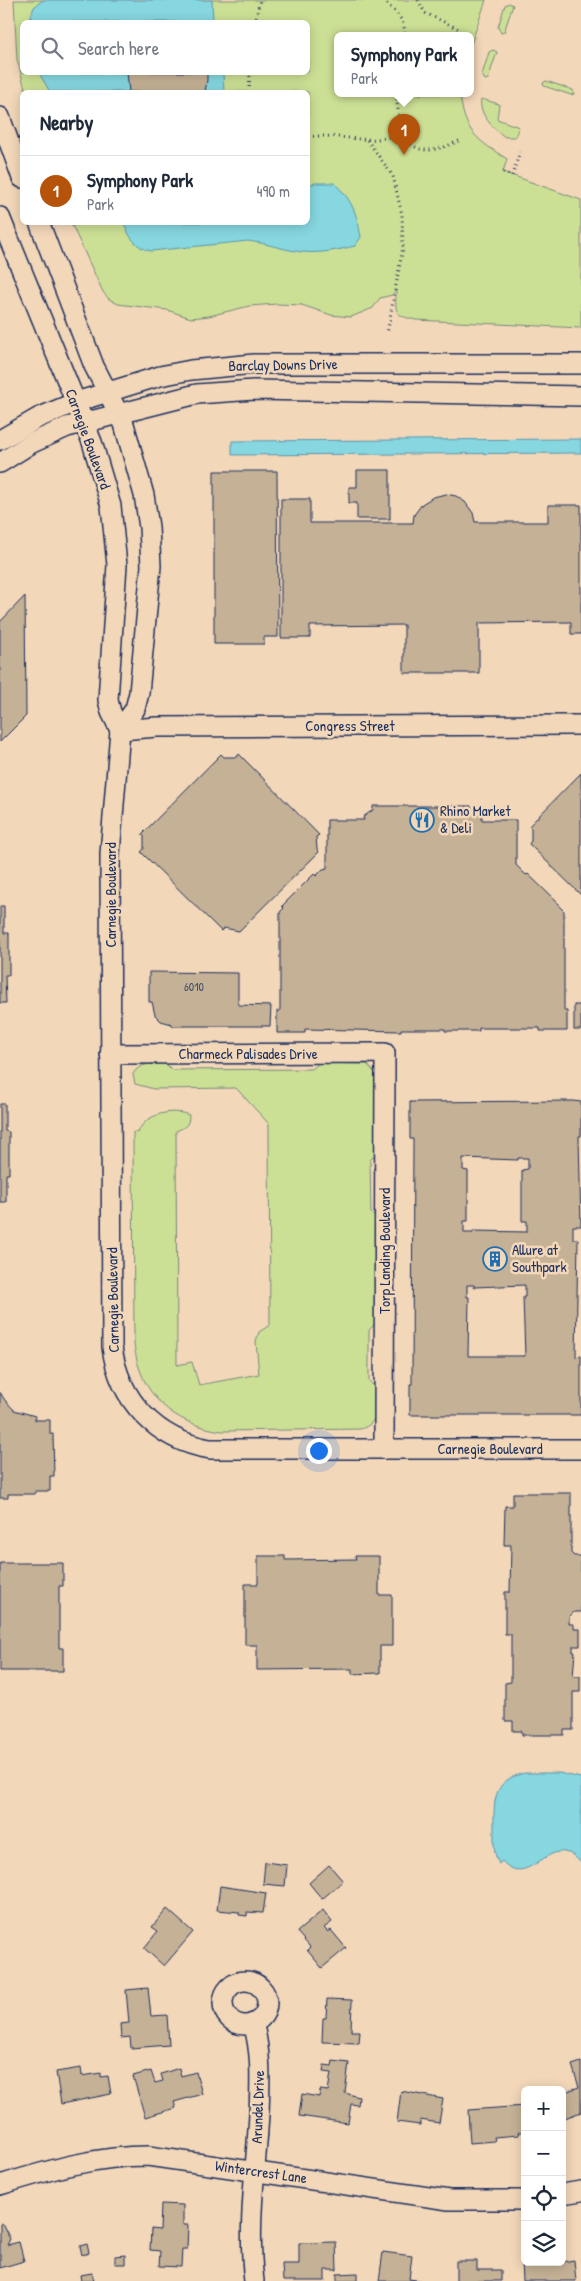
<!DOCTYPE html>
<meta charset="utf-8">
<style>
:root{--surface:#fff;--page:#f2f2f3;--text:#1f2937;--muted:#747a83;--line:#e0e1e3;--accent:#b45309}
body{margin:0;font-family:"Patrick Hand",sans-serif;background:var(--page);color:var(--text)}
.controls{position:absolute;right:15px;bottom:15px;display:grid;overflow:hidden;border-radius:8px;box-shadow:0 2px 12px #0003}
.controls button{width:45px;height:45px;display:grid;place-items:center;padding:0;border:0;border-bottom:1px solid var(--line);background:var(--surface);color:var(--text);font:25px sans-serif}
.you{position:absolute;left:318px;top:1450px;width:18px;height:18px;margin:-12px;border:4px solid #fff;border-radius:50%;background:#1a73e8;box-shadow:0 0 0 8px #1a73e833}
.badge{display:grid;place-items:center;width:32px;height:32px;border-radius:50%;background:var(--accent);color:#fff;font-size:16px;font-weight:700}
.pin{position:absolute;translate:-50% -41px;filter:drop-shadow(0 1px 2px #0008)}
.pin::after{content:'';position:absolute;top:26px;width:18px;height:15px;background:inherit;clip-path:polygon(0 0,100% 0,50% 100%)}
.popup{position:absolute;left:334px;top:32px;width:140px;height:65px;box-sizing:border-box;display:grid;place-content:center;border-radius:8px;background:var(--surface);filter:drop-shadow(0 1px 4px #0005);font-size:16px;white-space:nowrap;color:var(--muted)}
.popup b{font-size:19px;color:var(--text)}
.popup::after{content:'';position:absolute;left:50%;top:100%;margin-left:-10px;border:10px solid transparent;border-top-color:var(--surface)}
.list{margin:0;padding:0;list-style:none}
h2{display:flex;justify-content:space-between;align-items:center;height:65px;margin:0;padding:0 20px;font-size:21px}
h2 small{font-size:16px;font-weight:400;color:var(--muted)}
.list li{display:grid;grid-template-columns:32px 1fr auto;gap:15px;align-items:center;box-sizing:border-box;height:70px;padding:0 20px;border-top:1px solid var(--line)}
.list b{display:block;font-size:19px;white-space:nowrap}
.list p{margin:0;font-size:16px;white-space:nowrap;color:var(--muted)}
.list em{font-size:16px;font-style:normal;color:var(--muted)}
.icon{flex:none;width:28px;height:28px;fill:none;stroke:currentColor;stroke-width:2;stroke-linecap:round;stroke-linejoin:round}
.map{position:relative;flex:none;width:581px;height:2281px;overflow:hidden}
.search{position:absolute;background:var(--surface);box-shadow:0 2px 12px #0003;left:20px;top:20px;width:290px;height:55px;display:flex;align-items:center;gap:12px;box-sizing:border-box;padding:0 18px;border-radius:8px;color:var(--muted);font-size:19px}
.panel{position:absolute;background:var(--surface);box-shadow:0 2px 12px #0003;left:20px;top:90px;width:290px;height:135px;border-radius:8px}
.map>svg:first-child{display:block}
.green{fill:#cce095;stroke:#74887a;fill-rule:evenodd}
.water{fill:#86d7e0;stroke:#5b94ac}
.building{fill:#c5b195;stroke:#1b2f5e;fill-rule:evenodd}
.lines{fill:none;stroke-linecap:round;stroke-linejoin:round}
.minor-casing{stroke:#1b2f5e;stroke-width:22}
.path{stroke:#1b2f5e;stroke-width:3;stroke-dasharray:1 4;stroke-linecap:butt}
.minor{stroke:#f3d7b9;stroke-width:19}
.labels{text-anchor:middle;stroke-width:5;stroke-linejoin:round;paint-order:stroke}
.number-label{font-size:12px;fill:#46506c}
.street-label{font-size:15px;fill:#1b2f5e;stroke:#f3d7b9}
.poi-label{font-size:15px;fill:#1b2f5e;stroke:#f3d7b9;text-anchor:start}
</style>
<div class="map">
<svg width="581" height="2281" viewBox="0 0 581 2281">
<rect width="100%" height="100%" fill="#f3d7b9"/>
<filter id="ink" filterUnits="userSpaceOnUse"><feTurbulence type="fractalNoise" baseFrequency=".02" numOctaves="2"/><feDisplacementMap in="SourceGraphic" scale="10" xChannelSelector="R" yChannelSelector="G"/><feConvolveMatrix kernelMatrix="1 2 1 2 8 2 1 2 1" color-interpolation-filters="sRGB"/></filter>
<g filter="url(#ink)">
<g class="green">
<path d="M14,0H486L470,47V36H338V94H460C464,132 477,140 507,159L503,172L581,200V328L416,320C392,315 396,311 396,290L392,295L380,298L373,308L351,317L331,315L302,305L277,304L249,306L209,316L191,318L167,310L118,304L109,299L103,292L71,223L308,222V92H26L17,59ZM22,22H308V72H22Z"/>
<path d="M509,3L513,5L504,32L501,33L498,27L505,5Z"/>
<path d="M493,50L497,52L488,79L485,80L482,75L489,52Z"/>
<path d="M546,81L573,90L574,94L571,95L544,86L543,83Z"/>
<path d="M481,99L499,104L497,119L519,127L515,137H505C494,129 478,114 481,99Z"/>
<path d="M319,1063L367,1064L375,1073L376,1081L377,1153L370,1160L371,1213L377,1219L376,1323L369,1330V1381L377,1389C376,1406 380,1424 360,1429L222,1431C172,1424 140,1395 134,1344L133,1132L138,1133C144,1114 172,1108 189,1115C189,1126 185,1127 176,1131L177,1365L192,1362L199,1385L259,1374L256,1341L259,1332L270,1325L269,1124L236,1088L154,1089L135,1084L133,1074C140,1062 154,1064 166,1064L172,1070L312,1069Z"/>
</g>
<g class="water">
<path d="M43,0H212L213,22H29L34,7Z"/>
<path d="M39,73H223L224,92H50Z"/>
<path d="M315,183H334C352,199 357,214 361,237L355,246C338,250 320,254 302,252C283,250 267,243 248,241L151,251C136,248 129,237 124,223L308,222V185Z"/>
<path d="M581,439V453L232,455V441Z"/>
<path d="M525,1773H559L581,1778V1863C577,1859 573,1854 568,1853C545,1844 526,1888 502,1861L499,1864C493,1853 494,1840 494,1829C494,1801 492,1780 525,1773Z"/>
</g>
<g class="building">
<path d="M127,72H207V80L205,92H129Z"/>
<path d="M357,470H390V519H357V503H349V487H357Z"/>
<path d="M214,471H277L278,637H264V644H214Z"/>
<path d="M446,494L456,496L465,502L473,513L475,522H548V505H581V634H571V622L479,623V673H404V625L310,626V638H281V499H310V523H413L414,515L422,504L433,497Z"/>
<path d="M25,596L26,716L0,742V622Z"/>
<path d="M221,754L224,757H237L239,754L319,835L316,837L317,849L319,852L239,931L224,928L221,931L141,852L144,849V836L142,834Z"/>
<path d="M581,773V895L529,844L531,841V828L529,826Z"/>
<path d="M373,806H471V809L482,816V820H516V865L526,875L528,874L560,905L559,906L564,911V1011H567V1031H540V1028H479V1031H445V1029H401V1031L305,1029V1033H277V1011H280V912L284,908L282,906L314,874L316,876L323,869L327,868V820H364L363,817L373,810Z"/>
<path d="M0,906H4V933H9V975H5L6,1003H0Z"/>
<path d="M149,972L238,973V1005L271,1006L270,1026H172V1024L161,1021L155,1015L152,1002H149Z"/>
<rect x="574" y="1005" width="7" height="25"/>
<path d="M573,1101L581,1102V1136H579L581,1226H573V1239H578L576,1357L581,1356V1415H410V1384H412L413,1139H410V1102ZM463,1158L518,1160V1158H528V1169L522,1170V1221H527V1232L473,1231V1233H464V1221H468V1171L463,1170ZM467,1285H474V1287L525,1285V1297H523L525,1356H468L469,1297H467Z"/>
<path d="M0,1104H5V1131L9,1132V1174H6V1202H0Z"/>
<path d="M0,1392L4,1399L14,1410L35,1416V1420H50V1434H53L54,1476H50V1491H35V1494H8V1498H0Z"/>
<path d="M513,1493H571V1553L574,1556H581V1612H574L569,1617V1624H574V1629H580V1646H573V1652H575L573,1676H580V1692H573V1730H564V1735H522V1731H513V1721H505V1683L511,1682V1634H505V1592H510L511,1545H504L505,1506H513Z"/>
<path d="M258,1556H285V1560L356,1559L355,1556H379V1595H392V1646H380V1673L352,1674V1669L257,1670V1645H245V1584H258Z"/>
<path d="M0,1563H63V1586H59V1648H63V1671H0Z"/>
<path d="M265,1862L287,1865L285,1886L263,1884Z"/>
<path d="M329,1865L343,1881L322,1899L309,1883Z"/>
<path d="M220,1886L266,1893L263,1913L247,1912V1916L239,1915V1912L217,1910Z"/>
<path d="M167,1909L193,1932L164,1966L144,1948L158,1931L152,1927Z"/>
<path d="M323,1910L332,1922L324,1928L328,1932L331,1930L346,1948L322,1968L307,1950L310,1947L297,1932Z"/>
<path d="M148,1988L151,2016L167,2015L169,2045L131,2048L130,2037L121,2038L120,2024L129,2023L126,1990Z"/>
<path d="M327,1999L352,2000L351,2031H360L359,2043L322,2042L323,2018H326Z"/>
<path d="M333,2061L349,2063L345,2093L359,2097L358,2105L351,2104L348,2123L299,2116L302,2094L319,2097L320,2090L328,2091L331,2073L323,2072L324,2065L332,2066Z"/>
<path d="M581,2062V2112L562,2119V2093L579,2087L572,2065Z"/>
<path d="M81,2068L82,2076L101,2073V2077L108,2076L111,2094L61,2104L56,2072Z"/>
<path d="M179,2068L181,2076L196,2072L202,2094L174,2102L176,2108L145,2117L133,2076L151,2071L155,2083L163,2081L161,2074Z"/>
<path d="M401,2091L443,2099L439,2123L420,2120V2125L397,2122Z"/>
<path d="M525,2106V2132H518L519,2135L494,2137L495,2141L470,2143L468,2110Z"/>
<path d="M161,2204L183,2205V2225H188L187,2249H182L181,2267L159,2266L160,2251L150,2250L151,2229L160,2230Z"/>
<path d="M2,2223L10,2239L7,2245L19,2242L24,2261L0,2268V2224Z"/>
<path d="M336,2242L337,2270H325V2281H283L282,2264H299V2243Z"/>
<path d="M87,2244L89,2253L82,2255L80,2246Z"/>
<path d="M383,2252L412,2256L409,2279L424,2281H379Z"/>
<path d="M125,2255V2264H115V2256Z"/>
<path d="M574,2260L576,2281H523L522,2261L562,2262Z"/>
<path d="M456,2261H477V2270H501V2281H456Z"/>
<path d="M92,2273L94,2281H81L80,2275Z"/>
<path d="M357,2273V2281H337V2274Z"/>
</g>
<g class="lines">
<g class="minor-casing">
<g id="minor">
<path d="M0,117L22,178"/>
<path d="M0,217L92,442L111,506L117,565L108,700L111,712L120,730"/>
<path d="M39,222L94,366L124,424L144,495L149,527L151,566L139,693L135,709L120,730L110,854L112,1347C119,1400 156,1440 210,1449H581"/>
<path d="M0,440L38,418L76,402L160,376L191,370L254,364H581"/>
<path d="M0,463L32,443L67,427L197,394L254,390L581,396"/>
<path d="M120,730L157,727L581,725"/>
<path d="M110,1054L385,1053L384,1449"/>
<circle cx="245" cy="2003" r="22"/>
<path d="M253,2023C262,2054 260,2083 259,2114C256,2170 247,2225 254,2281"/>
<path d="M0,2185C49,2170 96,2156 148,2156L449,2200H525"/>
<path d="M562,2194L581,2191"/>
</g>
</g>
<g class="path">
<path d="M383,0C395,12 405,18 405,36"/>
<path d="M418,0L425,13L459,29"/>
<path d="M255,22L260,0"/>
<path d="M249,92L250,72"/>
<path d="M396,94L401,132"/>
<path d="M308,137C339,132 372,148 401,132C416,158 436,151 459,141"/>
<path d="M367,140L393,176L402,215L403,247L387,334"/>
<path d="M503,172L512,176L520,152"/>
</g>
<use href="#minor" class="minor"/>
</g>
</g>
<defs>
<g id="restaurant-ring" transform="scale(1.25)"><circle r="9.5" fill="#f3d7b9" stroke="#1f6fb2" stroke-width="1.5"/><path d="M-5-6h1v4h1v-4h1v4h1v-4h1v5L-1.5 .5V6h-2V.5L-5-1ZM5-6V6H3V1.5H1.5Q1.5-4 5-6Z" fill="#1f6fb2"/></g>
<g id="building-ring" transform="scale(1.25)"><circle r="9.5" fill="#f3d7b9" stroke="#1f6fb2" stroke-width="1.5"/><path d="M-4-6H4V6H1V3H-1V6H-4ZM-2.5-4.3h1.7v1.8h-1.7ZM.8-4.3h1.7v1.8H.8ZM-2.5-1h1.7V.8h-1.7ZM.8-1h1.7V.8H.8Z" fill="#1f6fb2"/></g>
</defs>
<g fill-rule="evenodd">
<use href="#restaurant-ring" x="422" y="820"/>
<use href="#building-ring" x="495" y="1259"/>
</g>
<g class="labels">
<g class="number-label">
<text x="194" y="991">6010</text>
</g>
<g class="street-label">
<text transform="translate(283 365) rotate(-1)" y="5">Barclay Downs Drive</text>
<text transform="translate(88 439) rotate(70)" y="5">Carnegie Boulevard</text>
<text x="350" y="731">Congress Street</text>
<text transform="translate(111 895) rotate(-90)" y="5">Carnegie Boulevard</text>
<text x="248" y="1059">Charmeck Palisades Drive</text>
<text transform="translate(385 1251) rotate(-90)" y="5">Torp Landing Boulevard</text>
<text transform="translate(113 1300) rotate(-91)" y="5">Carnegie Boulevard</text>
<text x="490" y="1454">Carnegie Boulevard</text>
<text transform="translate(258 2107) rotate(-88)" y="5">Arundel Drive</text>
<text transform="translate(261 2172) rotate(8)" y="5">Wintercrest Lane</text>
</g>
<g class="poi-label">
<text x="440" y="816">Rhino Market<tspan x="440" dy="17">&amp; Deli</tspan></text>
<text x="512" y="1255">Allure at<tspan x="512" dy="17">Southpark</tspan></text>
</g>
</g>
</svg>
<div class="controls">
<button>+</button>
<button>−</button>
<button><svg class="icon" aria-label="locate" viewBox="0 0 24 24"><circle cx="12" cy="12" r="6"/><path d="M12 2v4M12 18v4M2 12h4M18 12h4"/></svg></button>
<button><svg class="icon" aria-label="layers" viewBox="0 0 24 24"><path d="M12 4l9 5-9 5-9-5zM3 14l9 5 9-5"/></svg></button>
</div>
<div class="you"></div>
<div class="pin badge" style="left:404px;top:155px">1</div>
<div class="popup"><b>Symphony Park</b>Park</div>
<div class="search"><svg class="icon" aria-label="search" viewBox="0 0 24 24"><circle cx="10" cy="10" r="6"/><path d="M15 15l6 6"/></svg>Search here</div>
<section class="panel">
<h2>Nearby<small></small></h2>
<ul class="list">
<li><span class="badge">1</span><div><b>Symphony Park</b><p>Park</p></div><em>490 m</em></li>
</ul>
</section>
</div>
